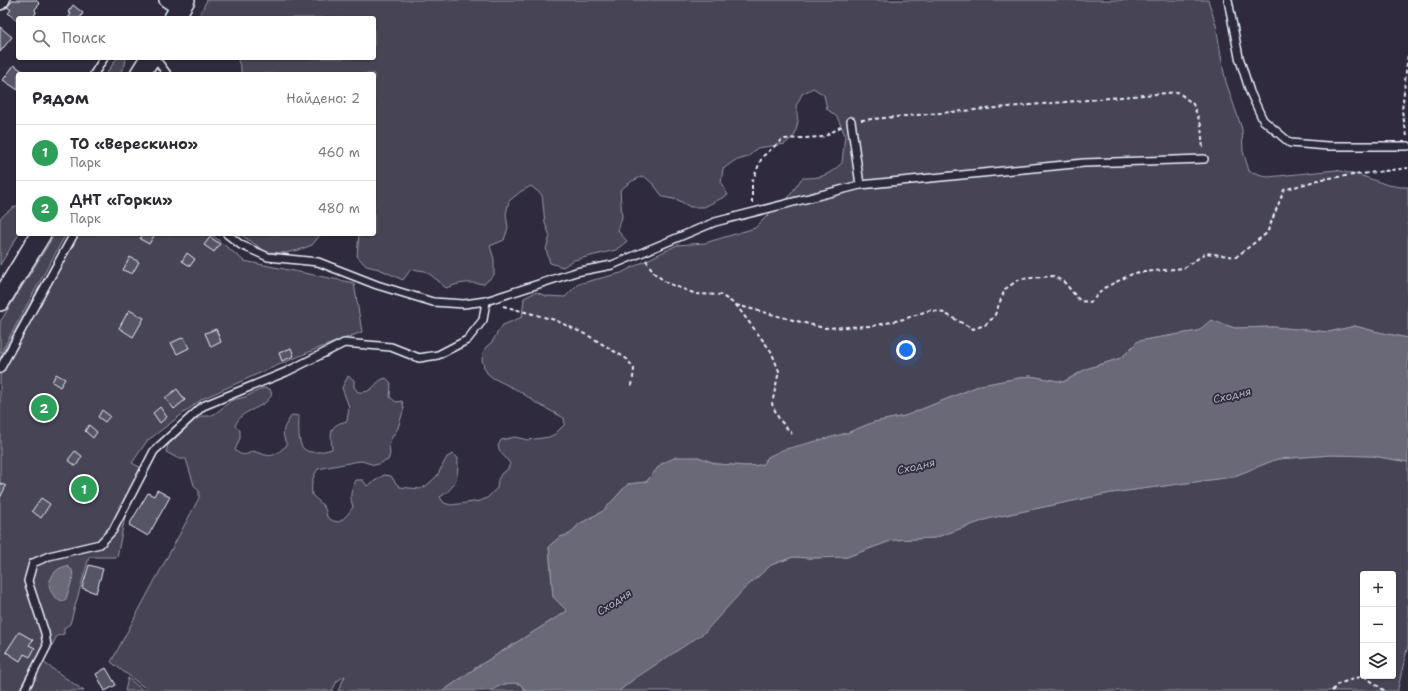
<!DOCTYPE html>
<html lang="ru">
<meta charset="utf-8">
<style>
:root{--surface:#fff;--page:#f2f2f3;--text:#2b2b33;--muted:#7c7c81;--line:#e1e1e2;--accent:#b45309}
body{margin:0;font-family:"Shantell Sans",sans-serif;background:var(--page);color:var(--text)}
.controls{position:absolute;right:12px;bottom:12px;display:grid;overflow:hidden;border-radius:4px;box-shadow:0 1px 3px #0004}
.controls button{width:36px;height:36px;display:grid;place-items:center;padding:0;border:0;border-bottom:1px solid var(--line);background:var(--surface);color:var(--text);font:20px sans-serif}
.you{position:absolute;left:906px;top:350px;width:14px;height:14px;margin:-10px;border:3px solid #fff;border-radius:50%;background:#1a73e8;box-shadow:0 0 0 6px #1a73e833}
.badge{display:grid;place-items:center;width:26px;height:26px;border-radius:50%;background:var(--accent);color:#fff;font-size:13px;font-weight:700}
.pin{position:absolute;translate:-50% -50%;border:2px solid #fff;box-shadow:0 1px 4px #0006}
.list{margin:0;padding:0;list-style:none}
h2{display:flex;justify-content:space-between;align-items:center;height:52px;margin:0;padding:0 16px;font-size:17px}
h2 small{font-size:13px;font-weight:400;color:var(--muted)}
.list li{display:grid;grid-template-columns:26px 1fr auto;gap:12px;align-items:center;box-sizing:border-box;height:56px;padding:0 16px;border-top:1px solid var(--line)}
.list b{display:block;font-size:15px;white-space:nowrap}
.list p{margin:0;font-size:13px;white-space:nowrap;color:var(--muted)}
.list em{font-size:13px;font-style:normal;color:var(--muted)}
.icon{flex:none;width:22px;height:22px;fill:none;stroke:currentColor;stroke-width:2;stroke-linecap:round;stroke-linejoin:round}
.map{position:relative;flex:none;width:1408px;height:691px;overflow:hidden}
.search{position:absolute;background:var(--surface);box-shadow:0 1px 3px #0004;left:16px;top:16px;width:360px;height:44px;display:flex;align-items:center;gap:10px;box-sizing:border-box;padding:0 14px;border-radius:4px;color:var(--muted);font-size:15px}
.panel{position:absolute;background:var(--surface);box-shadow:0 1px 3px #0004;left:16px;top:72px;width:360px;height:164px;border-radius:4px}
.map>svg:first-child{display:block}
.green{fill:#464455;stroke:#979aa6;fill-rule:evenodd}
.water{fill:#696978;stroke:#9c9fab}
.building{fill:#575565;stroke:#e8f1f8}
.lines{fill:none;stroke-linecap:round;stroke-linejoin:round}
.lane-casing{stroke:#e8f1f8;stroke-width:10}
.street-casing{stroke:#e8f1f8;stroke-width:16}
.secondary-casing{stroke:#e8f1f8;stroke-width:22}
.path{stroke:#e8f1f8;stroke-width:2;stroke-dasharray:4 3;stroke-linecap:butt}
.lane{stroke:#2f2a3d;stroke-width:7}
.street{stroke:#2f2a3d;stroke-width:13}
.secondary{stroke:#2f2a3d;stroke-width:19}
.labels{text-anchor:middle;stroke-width:3.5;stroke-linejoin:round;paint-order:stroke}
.water-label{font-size:11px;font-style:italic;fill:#afb4be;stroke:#2f2a3d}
</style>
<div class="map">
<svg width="1408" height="691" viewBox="0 0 1408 691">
<rect width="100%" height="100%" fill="#2f2a3d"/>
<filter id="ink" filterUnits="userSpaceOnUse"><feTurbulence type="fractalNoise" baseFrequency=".025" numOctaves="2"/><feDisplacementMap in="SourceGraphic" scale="8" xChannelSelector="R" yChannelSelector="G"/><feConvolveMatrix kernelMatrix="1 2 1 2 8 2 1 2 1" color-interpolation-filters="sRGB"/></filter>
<g filter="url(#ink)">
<g class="green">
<path d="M207,0H1208L1216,25L1223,68L1226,82L1242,129L1243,151L1249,171L1268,177L1336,170L1362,176L1388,185L1401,187H1408V338L1378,332L1355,326L1329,332L1273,327L1235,328L1211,321L1198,331L1138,341L1121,358L1086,369L1063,382L1030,376L981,385L905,416L874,422L847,433L768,457L763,465L746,466L717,464L698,457L661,464L646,482L628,484L603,511L579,524L570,534L560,537L549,546L553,597L567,611L477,667L443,691H338L345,676L337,681L332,691H149L111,662L199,498V491L194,485L186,459H179L166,452L168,445L196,419L202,416H210L216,413L232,400L245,397L263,388L270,389L272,395C269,398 267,402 263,404C251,412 241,411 235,426L240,430V438L235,450C241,456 245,456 253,451C272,457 271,459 287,445C280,431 284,427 292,415L299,416C298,445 298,459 332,449C331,433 328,425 347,421L349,407L342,388L348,376L354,380V387L358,392C375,394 373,381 386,378L391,383L390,397L396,402L402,401L404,408L398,428L391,439L389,446L390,454L388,460L381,463L375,465L361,461L354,462L318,469C312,477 311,485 312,495C320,503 326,505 327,517L333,521L339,522C345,518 349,513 353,507C349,495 351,491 356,480H363L367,486L384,475L391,476L395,482L400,487L420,489L426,486L437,476L447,457L453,454L458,458C458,477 457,487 440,497L444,503L451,505L480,501L487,498L497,488L498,480L501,474L507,470L510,464C506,457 500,454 498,446L501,440L515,437L528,440L549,437L555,434L565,424L564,418L536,403L531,399L519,391L493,378L487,373L484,367L482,360L483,353L486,347L492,342L499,330L503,325L522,317L524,298L536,292L546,296L565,297L578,284L621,273L677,245L705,243L755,228L774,209L786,201L802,178C822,178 827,176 842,163L845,135L837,117L827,109L824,95L813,88L802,94L796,106L798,121L795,135L785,144L757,148L748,157L734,161L723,169L721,183L728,195L704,207H690L678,200L663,197L654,185L644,176L632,181L620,190L622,217L618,231L627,241L616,250L574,260L563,267L550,263L546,249L550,236L545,223L542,195L531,186L520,192L509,201L506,214L508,228L504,240L490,246L494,259V275L484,284C469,282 461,282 446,288L436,279L425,271L411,269L403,280L379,269L366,266L357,256L359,234H374V74H241V68L237,58H374V18H198Z"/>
<path d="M117,58H126L125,65L119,74H106Z"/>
<path d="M18,205V234H19L0,265V218L11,209Z"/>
<path d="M55,234H66L0,354V322Z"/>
<path d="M69,234H211L244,261L354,283L362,332L314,350L262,372L202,399L147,441L132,463L147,471L127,507L117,557H89L70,624L64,628V634L57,636L43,662L84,691H0V357Z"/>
<path d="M240,234H321L312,245L299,250L285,253L266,252Z"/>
<path d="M1331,455L1373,456L1408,462V645L1398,688V691H619L744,589L771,565L793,557L810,558L847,557L893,540L934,538L991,518L1111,493L1232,477L1277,459ZM1363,574H1393V676H1363Z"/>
<path d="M128,678L144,691H125Z"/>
<path d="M510,682L520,684L526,691H491L494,688Z"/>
</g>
<g class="water">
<path d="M1211,320L1235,328L1273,327L1329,332L1355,326L1378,332L1408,338V462L1373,456L1331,455L1277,459L1232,477L1111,493L991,518L934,538L893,540L847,557L810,558L793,557L771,565L744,589L704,633L634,679L619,691H526L520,684C510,682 500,684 491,691H443L477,667L567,611L553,597L549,546L560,537L570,534L579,524L603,511L628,484L646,482L661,464L676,457H698L717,464L746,466L762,465L768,457L782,450L847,433L874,422L905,416L981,385L1030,376L1064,382L1086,369L1121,358L1138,341L1198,331Z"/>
<path d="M67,566L72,570L73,577L66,599L63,601C55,599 50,593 49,584C52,574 56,568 67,566Z"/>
</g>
<g class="building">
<path d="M13,0H36L40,4L35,9L36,13L33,17L18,18V22L8,13L11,10L7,7Z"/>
<path d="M73,5L83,13L80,18H68L71,14L68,12Z"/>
<path d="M0,27L12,37L0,52Z"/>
<path d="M14,65L27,74H18V90L3,80Z"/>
<path d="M143,234H155L149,244L140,239Z"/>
<path d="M210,237L220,244L214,252L204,245Z"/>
<path d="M187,253L195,259L190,266L182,261Z"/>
<path d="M130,257L139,262L132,274L123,270Z"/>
<path d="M129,310L144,318L133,337L119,328Z"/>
<path d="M216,329L221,342L211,347L205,333Z"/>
<path d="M184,337L189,348L177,354L171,343Z"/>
<path d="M291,348L294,356L282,361L279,353Z"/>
<path d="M56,374L65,379L60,387L52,382Z"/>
<path d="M177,389L185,400L174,409L165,398Z"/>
<path d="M48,402L57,407L51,419L41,413Z"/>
<path d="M160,407L167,417L160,423L153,413Z"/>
<path d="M102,410L110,416L105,422L98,417Z"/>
<path d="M89,425L97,432L93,438L85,431Z"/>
<path d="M75,451L82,456L76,466L68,460Z"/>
<path d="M0,483L6,486L0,498Z"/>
<path d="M157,490L170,497L148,536L129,525L148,493L154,496Z"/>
<path d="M41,498L50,504L41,518L32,511Z"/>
<path d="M89,565L103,569L96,593L82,588Z"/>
<path d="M19,632L33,640L29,645L35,648L30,657L24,654L20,661L6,652Z"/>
<path d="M106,668L116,685L105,691L96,674Z"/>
</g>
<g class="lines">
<g class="lane-casing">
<g id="lane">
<path d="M1228,0L1239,57L1250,92L1263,120L1290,143L1328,146H1408"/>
<path d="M155,58L167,74"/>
<path d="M94,74L104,58"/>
<path d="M851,121L860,185"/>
<path d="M227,234L241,245L268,257L318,262L377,285L433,302L464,304L486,301L576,272L612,265L715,222L860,185L1084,163L1204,159"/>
<path d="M0,369L74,234"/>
<path d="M24,691L47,646L45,633L28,581L33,563L49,556L100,544L113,530L154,451L203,406L286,372L344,343L391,347L419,358L438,355L467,340L483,320L486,301"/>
</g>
</g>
<g class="street-casing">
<g id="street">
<path d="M166,0L180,9"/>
<path d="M0,3L3,0"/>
</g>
</g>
<g class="secondary-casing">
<g id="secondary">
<path d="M174,18L185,0"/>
<path d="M140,74L150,58"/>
<path d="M0,301L41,234"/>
</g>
</g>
<g class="path">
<path d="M861,120L1178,92L1193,104L1201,125L1203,150"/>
<path d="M1407,136L1402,111L1408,53"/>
<path d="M752,203V182L762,157L783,139L824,137L842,126"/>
<path d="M646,260L654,273L667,283L696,294L721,295L736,305L771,351L779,371L772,404L779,419L792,434"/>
<path d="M736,305L824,328L873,326L904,319L930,310L944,313L973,329L985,325L994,317L1005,289L1020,279L1053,276L1064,282L1080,301L1091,302L1104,288L1134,273L1184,268L1206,253L1236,257L1267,233L1284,190L1322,179L1408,168"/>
<path d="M503,306L555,320L589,336L627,359L634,369L632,386"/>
<path d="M1364,676L1385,691"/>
<path d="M1332,691L1338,684L1363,676"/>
</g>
<use href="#lane" class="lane"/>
<use href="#street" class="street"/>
<use href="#secondary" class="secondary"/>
</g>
</g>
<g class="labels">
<g class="water-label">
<text transform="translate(1232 395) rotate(-13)" y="4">Сходня</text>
<text transform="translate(916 466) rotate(-13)" y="4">Сходня</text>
<text transform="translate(614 602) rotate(-33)" y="4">Сходня</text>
</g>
</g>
</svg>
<div class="controls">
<button>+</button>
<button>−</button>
<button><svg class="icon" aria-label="layers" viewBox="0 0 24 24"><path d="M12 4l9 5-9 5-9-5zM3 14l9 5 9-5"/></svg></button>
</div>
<div class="you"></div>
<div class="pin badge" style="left:84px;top:489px;background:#2e9e5b">1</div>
<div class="pin badge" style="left:44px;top:408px;background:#2e9e5b">2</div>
<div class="search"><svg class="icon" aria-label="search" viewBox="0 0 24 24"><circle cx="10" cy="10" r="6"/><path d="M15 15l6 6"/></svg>Поиск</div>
<section class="panel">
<h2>Рядом<small>Найдено: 2</small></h2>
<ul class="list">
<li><span class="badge" style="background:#2e9e5b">1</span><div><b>ТО «Верескино»</b><p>Парк</p></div><em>460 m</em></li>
<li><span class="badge" style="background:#2e9e5b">2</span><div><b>ДНТ «Горки»</b><p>Парк</p></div><em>480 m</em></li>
</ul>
</section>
</div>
